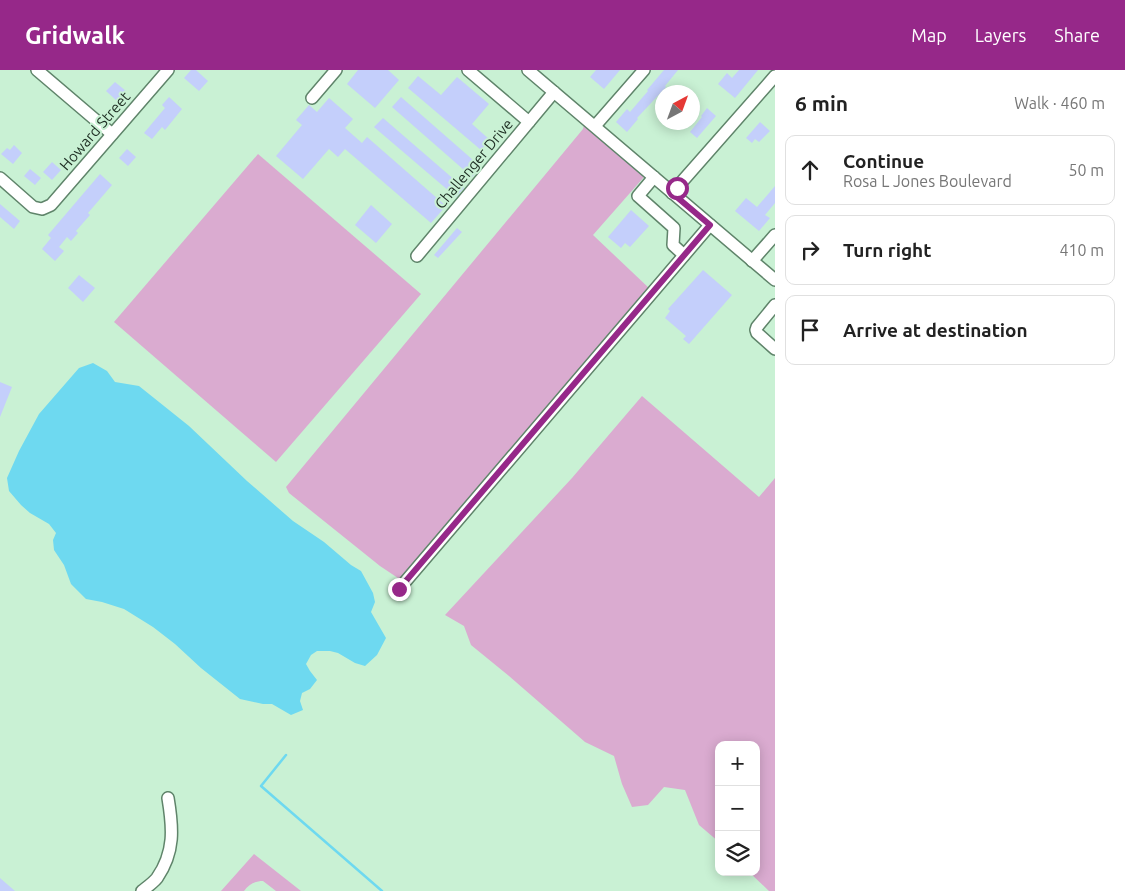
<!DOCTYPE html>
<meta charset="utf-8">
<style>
:root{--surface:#fff;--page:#f6f6f6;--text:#222;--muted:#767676;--line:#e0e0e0;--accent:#962889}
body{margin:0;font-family:Ubuntu,sans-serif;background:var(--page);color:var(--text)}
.controls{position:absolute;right:15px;bottom:15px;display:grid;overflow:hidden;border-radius:10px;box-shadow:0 2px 12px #0003}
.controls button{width:45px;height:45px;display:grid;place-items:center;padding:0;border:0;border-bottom:1px solid var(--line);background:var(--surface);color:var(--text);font:25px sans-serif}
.compass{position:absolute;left:655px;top:15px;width:45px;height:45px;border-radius:50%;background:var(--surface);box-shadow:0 2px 12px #0003;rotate:41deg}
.stop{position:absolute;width:15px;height:15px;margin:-11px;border:4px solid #962889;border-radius:50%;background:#fff}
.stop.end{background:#962889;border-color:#fff;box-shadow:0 1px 5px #0008}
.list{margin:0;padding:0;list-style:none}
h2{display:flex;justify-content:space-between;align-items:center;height:65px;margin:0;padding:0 20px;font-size:21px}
h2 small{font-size:16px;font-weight:400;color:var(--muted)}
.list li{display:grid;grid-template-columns:32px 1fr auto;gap:15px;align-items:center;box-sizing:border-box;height:70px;margin:0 10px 10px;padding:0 10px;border:1px solid var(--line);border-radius:10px}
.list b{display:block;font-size:19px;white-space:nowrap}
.list p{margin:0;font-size:16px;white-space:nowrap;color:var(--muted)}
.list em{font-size:16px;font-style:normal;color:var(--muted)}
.icon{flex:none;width:28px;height:28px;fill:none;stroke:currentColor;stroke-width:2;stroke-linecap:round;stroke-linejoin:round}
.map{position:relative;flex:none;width:775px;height:821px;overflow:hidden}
header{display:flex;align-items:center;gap:30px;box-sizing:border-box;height:70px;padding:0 25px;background:var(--accent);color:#fff}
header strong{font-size:24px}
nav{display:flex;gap:28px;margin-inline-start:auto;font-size:18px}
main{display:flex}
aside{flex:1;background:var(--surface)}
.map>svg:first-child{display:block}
.green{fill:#daabd0}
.water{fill:#6ed9f0}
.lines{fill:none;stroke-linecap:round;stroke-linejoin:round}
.stream{stroke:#6ed9f0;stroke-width:2.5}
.building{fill:#c4cffb}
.minor-casing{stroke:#5f846a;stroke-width:14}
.minor{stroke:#fff;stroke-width:11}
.route{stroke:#962889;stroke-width:6}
.labels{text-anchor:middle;stroke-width:4;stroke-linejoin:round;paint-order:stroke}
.street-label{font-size:15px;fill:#1e2e23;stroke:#c9f1d4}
</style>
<header>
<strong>Gridwalk</strong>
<nav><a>Map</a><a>Layers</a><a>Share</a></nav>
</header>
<main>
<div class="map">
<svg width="775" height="821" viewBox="0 0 775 821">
<rect width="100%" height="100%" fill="#c9f1d4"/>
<g class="green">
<path d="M584,55L644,107L593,165L650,219L401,510L380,496L289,423L286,417L583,59Z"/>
<path d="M258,84L421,224L276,392L114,252Z"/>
<path d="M642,326L759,427L775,408V821H769L749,802H756V675H719V772L699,755L685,720L664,717L648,735L632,737L622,714L614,686L585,672L509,606L471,575L464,556L445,545L572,408Z"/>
<path d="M254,784L301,821H276L263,811C255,811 249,814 244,821H221Z"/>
</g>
<path class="water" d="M93,293L107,301L115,312L139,316L189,356L247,411L293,451L324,472L351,495L361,501L373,523L375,532L371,542L386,568L377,585L365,596L355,593L338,583L330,581H317L311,585L306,594L310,601L317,610L310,619L302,623L300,631L303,640L291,645L272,634H263L240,629L201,598L175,574L153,557L124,539L102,532L86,529L71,514L64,495L54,480L53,470L56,463L49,454L30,443L21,435L9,421L7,408L19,381L39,344L79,298Z"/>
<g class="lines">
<path class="stream" d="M286,685L261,716L382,821"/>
</g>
<g class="building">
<path d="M191,0H196L208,11L199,21L184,8Z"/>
<path d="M358,0H388L399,10L375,38L347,14Z"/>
<path d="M596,0H620L604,19L590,7Z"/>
<path d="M664,0H678L665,16L666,17L637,48L638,49L627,62L616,52L627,39L630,42L648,21L647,20Z"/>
<path d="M739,0H758L735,28L718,14L727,3L732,8Z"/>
<path d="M418,6L441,25L457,7L489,34L472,54L490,70L481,80L408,18Z"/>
<path d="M115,12L126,21L117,31L106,21Z"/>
<path d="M169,27L182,39L165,60L162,57L152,69L144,63L165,38L162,35Z"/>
<path d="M401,27L481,97L472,107L392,37Z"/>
<path d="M329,28L353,49L345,58L362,73L367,67L446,136L431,153L345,79L338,87L329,79L303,109L276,86L302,55L296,50L309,35L317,42Z"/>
<path d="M707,38L716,46L697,68L690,62L702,47L701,46Z"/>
<path d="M383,48L464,118L456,127L374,57Z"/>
<path d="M760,52L770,61L759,72L755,69L752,73L746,68Z"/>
<path d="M14,75L22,83L13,94L1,84L7,78L10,80Z"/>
<path d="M127,79L136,87L128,96L119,88Z"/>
<path d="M52,92L61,100L52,110L43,102Z"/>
<path d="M30,99L41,108L35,115L24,106Z"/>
<path d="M100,104L112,115L88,143L90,145L76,161L78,163L71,171L67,167L59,177L64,181L55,191L42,179L51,168L48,165Z"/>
<path d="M775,116V133L765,145L770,148L759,161L735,141L746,128L757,137Z"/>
<path d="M0,134L20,151L14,159L0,147Z"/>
<path d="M371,135L392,154L376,173L355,155Z"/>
<path d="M631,140L649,156L630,177L625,173L621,178L608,167Z"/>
<path d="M457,158L462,162L438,188L434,185Z"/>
<path d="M703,200L732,225L689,274L683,269L686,266L665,248L670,241L668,239Z"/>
<path d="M79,205L95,218L83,232L68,218Z"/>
<path d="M0,312L12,317L0,347Z"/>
<path d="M0,808L15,821H0Z"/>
</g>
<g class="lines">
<g class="minor-casing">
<g id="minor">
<path d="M37,0L112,64"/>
<path d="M468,0L529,52"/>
<path d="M528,0L775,210"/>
<path d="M312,28L336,0"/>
<path d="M595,56L644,0"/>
<path d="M654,107L638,126L674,158L673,175L684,185"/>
<path d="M0,108L33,137L42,139L51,135L168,0"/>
<path d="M672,123L775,6"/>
<path d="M417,186L554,22"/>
<path d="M752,191L775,165"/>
<path d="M775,235L757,257L756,260L757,263L775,279"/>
<path d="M399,519L710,155"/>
<path d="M142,821C147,817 153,813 157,808C175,782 173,758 168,728"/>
</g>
</g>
<use href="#minor" class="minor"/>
</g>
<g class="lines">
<path class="route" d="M399,519L710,155L672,123L677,118"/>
</g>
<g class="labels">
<g class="street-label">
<text transform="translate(95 61) rotate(-49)" y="5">Howard Street</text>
<text transform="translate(474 94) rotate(-50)" y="5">Challenger Drive</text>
</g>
</g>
</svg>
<div class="controls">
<button>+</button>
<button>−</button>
<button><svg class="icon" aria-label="layers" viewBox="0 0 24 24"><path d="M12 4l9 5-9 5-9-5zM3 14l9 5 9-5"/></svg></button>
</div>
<svg class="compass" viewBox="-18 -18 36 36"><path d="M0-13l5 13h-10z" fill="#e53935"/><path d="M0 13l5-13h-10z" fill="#767676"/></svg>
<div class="stop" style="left:677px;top:118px"></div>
<div class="stop end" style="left:399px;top:519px"></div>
</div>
<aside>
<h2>6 min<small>Walk · 460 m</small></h2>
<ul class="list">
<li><svg class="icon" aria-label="ahead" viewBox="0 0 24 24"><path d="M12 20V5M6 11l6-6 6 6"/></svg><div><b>Continue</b><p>Rosa L Jones Boulevard</p></div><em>50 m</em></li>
<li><svg class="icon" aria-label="right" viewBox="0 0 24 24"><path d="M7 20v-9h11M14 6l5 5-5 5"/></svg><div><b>Turn right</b></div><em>410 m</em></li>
<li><svg class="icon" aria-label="arrive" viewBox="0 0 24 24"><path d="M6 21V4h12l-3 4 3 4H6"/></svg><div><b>Arrive at destination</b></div></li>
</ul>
</aside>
</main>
